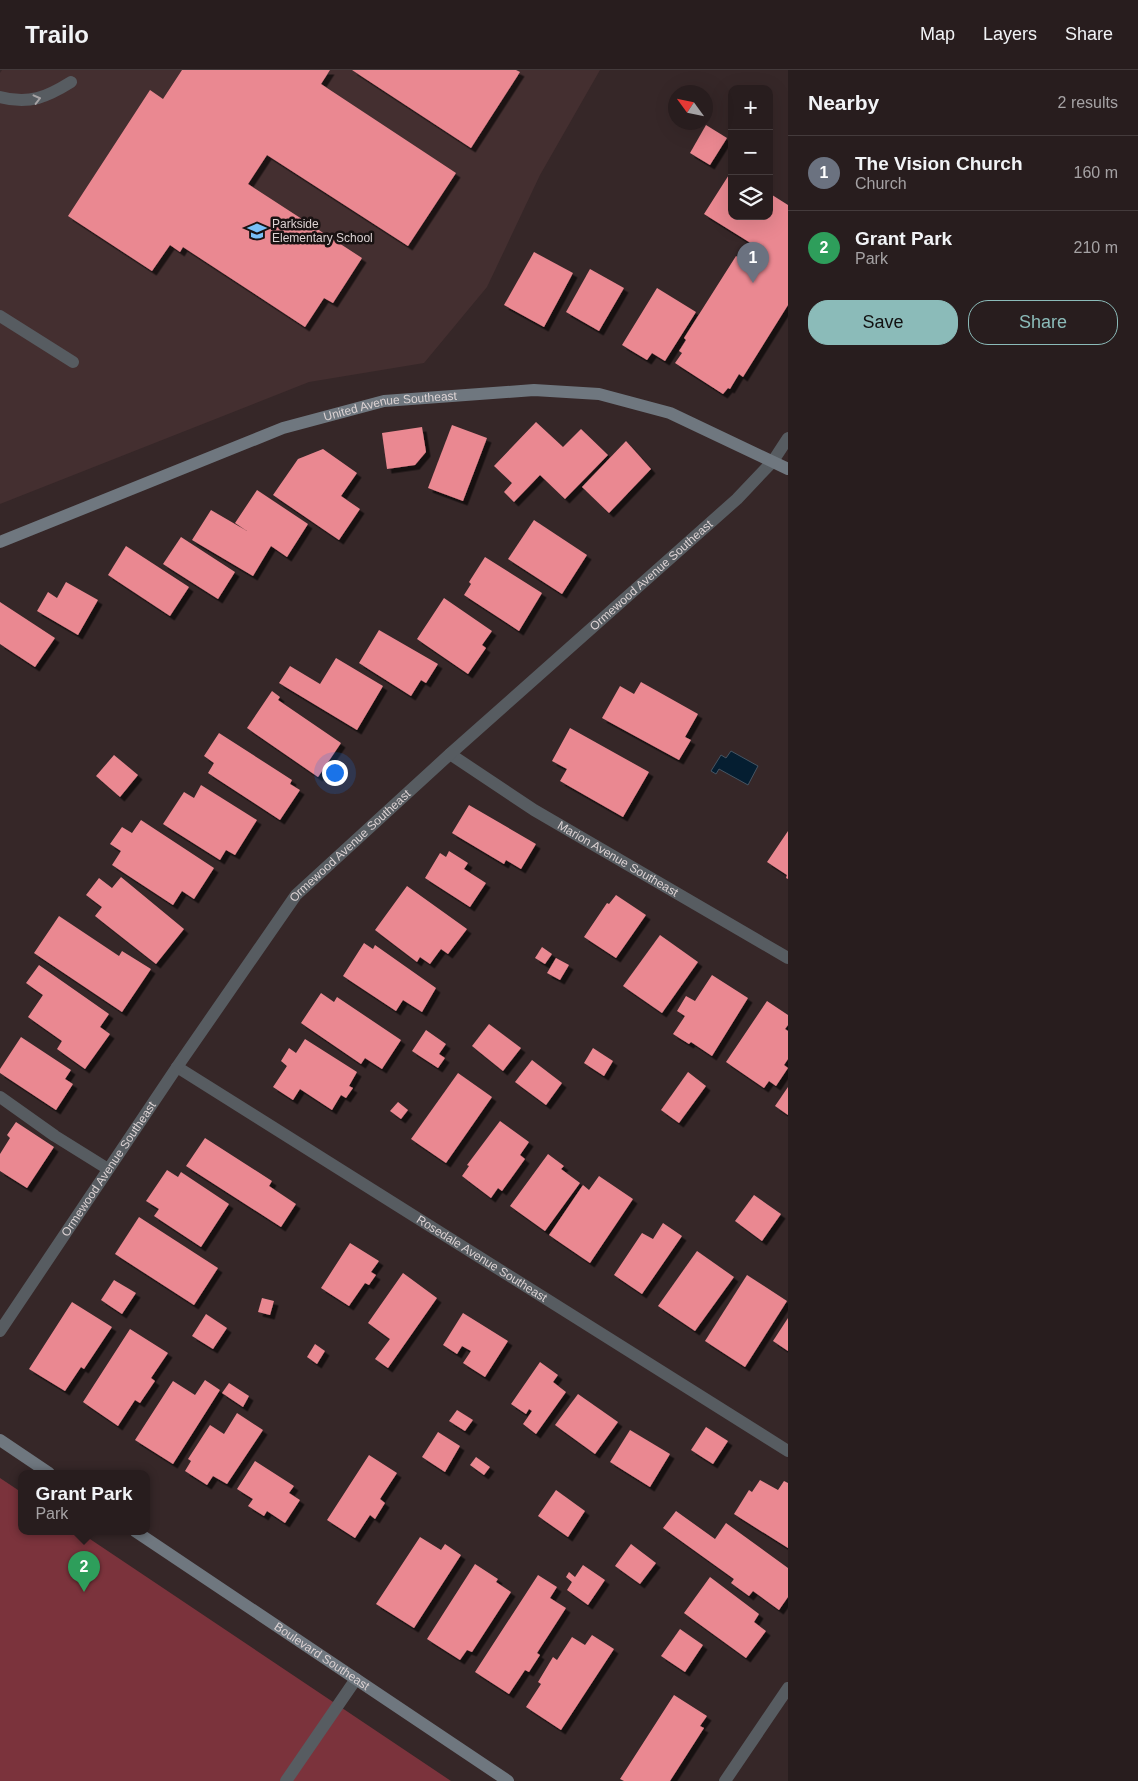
<!DOCTYPE html>
<meta charset="utf-8">
<style>
:root{--surface:#281d1e;--page:#342a2b;--text:#f1f3f6;--muted:#a5a2a4;--line:#443b3c;--accent:#8bbbb9}
body{margin:0;font-family:Helvetica,sans-serif;background:var(--page);color:var(--text)}
.controls{position:absolute;right:15px;top:15px;display:grid;overflow:hidden;border-radius:10px;box-shadow:0 5px 20px #0002}
.controls button{width:45px;height:45px;display:grid;place-items:center;padding:0;border:0;border-bottom:1px solid var(--line);background:var(--surface);color:var(--text);font:25px sans-serif}
.compass{position:absolute;left:668px;top:15px;width:45px;height:45px;border-radius:50%;background:var(--surface);box-shadow:0 5px 20px #0002;rotate:303deg}
.you{position:absolute;left:334px;top:702px;width:18px;height:18px;margin:-12px;border:4px solid #fff;border-radius:50%;background:#1a73e8;box-shadow:0 0 0 8px #1a73e833}
.badge{display:grid;place-items:center;width:32px;height:32px;border-radius:50%;background:var(--accent);color:#fff;font-size:16px;font-weight:700}
.pin{position:absolute;translate:-50% -41px;filter:drop-shadow(0 1px 2px #0008)}
.pin::after{content:'';position:absolute;top:26px;width:18px;height:15px;background:inherit;clip-path:polygon(0 0,100% 0,50% 100%)}
.popup{position:absolute;left:18px;top:1400px;width:132px;height:65px;box-sizing:border-box;display:grid;place-content:center;border-radius:10px;background:var(--surface);filter:drop-shadow(0 1px 4px #0005);font-size:16px;white-space:nowrap;color:var(--muted)}
.popup b{font-size:19px;color:var(--text)}
.popup::after{content:'';position:absolute;left:50%;top:100%;margin-left:-10px;border:10px solid transparent;border-top-color:var(--surface)}
.list{margin:0;padding:0;list-style:none}
h2{display:flex;justify-content:space-between;align-items:center;height:65px;margin:0;padding:0 20px;font-size:21px}
h2 small{font-size:16px;font-weight:400;color:var(--muted)}
.list li{display:grid;grid-template-columns:32px 1fr auto;gap:15px;align-items:center;box-sizing:border-box;height:75px;padding:0 20px;border-top:1px solid var(--line)}
.list b{display:block;font-size:19px;white-space:nowrap}
.list p{margin:0;font-size:16px;white-space:nowrap;color:var(--muted)}
.list em{font-size:16px;font-style:normal;color:var(--muted)}
.actions{display:flex;gap:10px;padding:15px 20px}
.actions a{flex:1;padding:11px 0;border:1px solid var(--accent);border-radius:20px;text-align:center;font-size:18px;color:var(--accent)}
.actions .main{background:var(--accent);color:#111}
.icon{flex:none;width:28px;height:28px;fill:none;stroke:currentColor;stroke-width:2;stroke-linecap:round;stroke-linejoin:round}
.map{position:relative;flex:none;width:788px;height:1711px;overflow:hidden}
header{display:flex;align-items:center;gap:30px;box-sizing:border-box;height:70px;padding:0 25px;background:var(--surface);border-bottom:1px solid var(--line)}
header strong{font-size:24px}
nav{display:flex;gap:28px;margin-inline-start:auto;font-size:18px}
main{display:flex}
aside{flex:1;background:var(--surface)}
.map>svg:first-child{display:block}
.built{fill:#442f30}
.green{fill:#7b333c}
.water{fill:#051e31;stroke:#465462}
.building{fill:#ea8891;filter:url(#shadow)}
.lines{fill:none;stroke-linecap:round;stroke-linejoin:round}
.lane{stroke:#575c61;stroke-width:12}
.street{stroke:#575c61;stroke-width:12}
.secondary{stroke:#6f777f;stroke-width:12}
.oneway{stroke:#a7a3a5}
.labels{text-anchor:middle;stroke-width:5;stroke-linejoin:round;paint-order:stroke}
.poi-label{font-size:12px;fill:#dcd2d3;stroke:#191212;text-anchor:start}
.street-label{font-size:12px;fill:#dcd2d3;stroke:#191212}
</style>
<header>
<strong>Trailo</strong>
<nav><a>Map</a><a>Layers</a><a>Share</a></nav>
</header>
<main>
<div class="map">
<svg width="788" height="1711" viewBox="0 0 788 1711">
<defs>
<filter id="shadow"><feDropShadow dx="4.5" dy="4.5" stdDeviation="0" flood-color="#0009"/></filter>
</defs>
<rect width="100%" height="100%" fill="#362728"/>
<path class="built" d="M2,0H600L540,105L487,217L424,293L309,312L0,434V3Z"/>
<path class="green" d="M0,1408L21,1422L22,1461H78L451,1711H0Z"/>
<path class="water" d="M731,681L758,696L748,715L719,699L716,704L711,701L721,685L726,688Z"/>
<g class="building">
<path d="M182,0H330L321,14L456,103L408,176L267,85L248,114L362,188L333,233L324,228L305,257L183,177L180,182L170,175L152,201L68,146L150,20L163,29Z"/>
<path d="M352,0H516L520,2L471,78Z"/>
<path d="M706,55L727,68L710,95L690,83Z"/>
<path d="M732,100V146H769V123L788,135V235L743,307L739,304L730,319L728,318L723,324L675,293L682,283L679,281L686,270L684,268L736,186L747,192L757,177L704,144Z"/>
<path d="M534,182L573,203L544,257L504,235Z"/>
<path d="M590,199L624,218L599,261L566,242Z"/>
<path d="M657,218L696,242L665,291L652,283L647,290L622,275Z"/>
<path d="M536,352L563,377L581,359L608,385L565,429L540,405L514,432L504,422L512,413L494,396Z"/>
<path d="M452,355L487,368L463,431L428,418Z"/>
<path d="M422,357L426,382L415,395L387,399L382,363Z"/>
<path d="M626,371L651,399L609,443L582,417Z"/>
<path d="M323,379L357,403L341,426L360,439L339,470L273,425L298,389Z"/>
<path d="M257,420L308,454L287,487L271,476L253,506L192,470L211,440L247,461L235,453Z"/>
<path d="M534,450L587,485L562,524L508,489Z"/>
<path d="M181,467L235,502L218,529L163,494Z"/>
<path d="M126,476L189,517L170,546L108,505Z"/>
<path d="M485,487L542,523L519,561L464,525L471,514L469,512Z"/>
<path d="M66,512L98,530L78,565L37,541L48,522L57,528Z"/>
<path d="M444,528L492,561L482,575L486,578L468,604L417,569Z"/>
<path d="M0,532L55,568L35,597L0,574Z"/>
<path d="M379,560L438,594L426,613L421,610L411,626L359,593Z"/>
<path d="M336,588L383,616L357,660L279,613L290,596L320,614Z"/>
<path d="M641,612L698,644L685,667L691,670L679,690L602,648L620,616L634,624Z"/>
<path d="M272,621L280,627L278,630L341,673L318,707L247,658Z"/>
<path d="M570,658L649,702L623,747L560,711L567,699L552,691Z"/>
<path d="M219,663L292,710L290,714L300,720L280,750L208,703L214,693L204,686Z"/>
<path d="M114,685L138,705L120,727L96,706Z"/>
<path d="M201,715L257,750L235,785L226,780L220,790L163,754L184,722L194,728Z"/>
<path d="M469,735L536,774L521,799L506,790L504,794L452,763Z"/>
<path d="M141,750L214,798L194,829L182,821L173,835L112,795L121,781L110,774L122,757L132,763Z"/>
<path d="M788,761V809L786,808L787,805L767,792Z"/>
<path d="M449,781L468,793L464,799L486,813L470,837L425,808L440,783L446,787Z"/>
<path d="M121,807L184,859L156,894L95,846L102,837L86,825L99,808L112,818Z"/>
<path d="M407,816L467,859L448,884L441,879L430,894L420,887L417,892L375,860Z"/>
<path d="M616,825L646,845L616,888L584,867L607,833L609,834Z"/>
<path d="M59,846L119,886L122,881L151,899L122,942L34,883Z"/>
<path d="M660,865L698,892L662,943L623,916Z"/>
<path d="M364,873L373,879L375,875L436,918L422,942L403,930L396,941L343,906Z"/>
<path d="M542,877L552,884L545,894L535,888Z"/>
<path d="M556,888L569,895L560,910L547,903Z"/>
<path d="M39,895L109,944L100,957L110,964L85,999L57,979L62,971L28,947L43,925L26,913Z"/>
<path d="M712,905L748,928L712,986L691,972L689,974L673,964L685,946L677,941L686,926L695,931Z"/>
<path d="M321,923L334,932L337,927L401,970L382,999L365,988L361,994L301,953Z"/>
<path d="M767,931L788,945V955L785,959L788,961V989L784,995L788,998L776,1016L769,1011L764,1018L726,992Z"/>
<path d="M489,954L521,978L503,1001L472,976Z"/>
<path d="M426,960L446,974L439,984L445,988L438,998L412,981Z"/>
<path d="M21,967L71,1000L65,1009L73,1014L56,1040L0,1003V999Z"/>
<path d="M305,969L357,1002L349,1016L353,1018L346,1028L341,1025L332,1040L300,1019L293,1030L273,1017L287,996L281,991L289,978L296,983Z"/>
<path d="M593,978L613,991L604,1006L584,993Z"/>
<path d="M532,990L562,1013L546,1035L515,1012Z"/>
<path d="M688,1002L706,1016L679,1053L661,1040Z"/>
<path d="M458,1003L492,1027L446,1093L411,1069Z"/>
<path d="M788,1017V1045L775,1036Z"/>
<path d="M398,1032L408,1040L401,1049L390,1041Z"/>
<path d="M500,1051L529,1072L520,1085L525,1089L502,1121L498,1118L491,1128L462,1106L469,1096L467,1095Z"/>
<path d="M16,1052L54,1077L27,1118L0,1101V1084L10,1068L7,1065Z"/>
<path d="M205,1068L272,1111L269,1116L296,1134L281,1157L186,1096Z"/>
<path d="M548,1084L564,1096L561,1099L580,1113L545,1161L510,1136Z"/>
<path d="M167,1100L178,1107L181,1102L229,1134L201,1177L154,1146L159,1139L146,1131Z"/>
<path d="M599,1106L633,1129L590,1193L549,1165L583,1115L589,1120Z"/>
<path d="M754,1125L781,1144L762,1171L735,1151Z"/>
<path d="M139,1147L218,1198L194,1235L115,1184Z"/>
<path d="M663,1153L682,1166L642,1224L614,1205L642,1163L653,1169Z"/>
<path d="M350,1173L379,1191L371,1202L376,1205L369,1215L365,1213L349,1236L321,1218Z"/>
<path d="M697,1181L734,1207L695,1261L658,1236Z"/>
<path d="M403,1203L437,1228L388,1298L375,1289L390,1269L368,1253Z"/>
<path d="M747,1205L787,1231L745,1297L705,1271Z"/>
<path d="M114,1210L136,1223L122,1244L101,1230Z"/>
<path d="M262,1228L274,1231L270,1245L258,1242Z"/>
<path d="M72,1232L112,1257L84,1299L81,1297L65,1321L29,1299Z"/>
<path d="M463,1243L508,1271L485,1307L463,1293L471,1281L462,1276L457,1284L443,1275Z"/>
<path d="M206,1244L227,1258L213,1279L192,1266Z"/>
<path d="M788,1248V1281L773,1271Z"/>
<path d="M130,1259L168,1283L151,1308L155,1311L140,1333L135,1330L118,1356L83,1332Z"/>
<path d="M315,1274L325,1281L317,1294L307,1287Z"/>
<path d="M540,1292L558,1305L553,1312L566,1322L536,1364L523,1354L532,1341L529,1339L526,1344L511,1334Z"/>
<path d="M205,1310L220,1320L173,1394L135,1370L173,1311L195,1325Z"/>
<path d="M229,1313L249,1326L243,1337L222,1323Z"/>
<path d="M578,1324L618,1352L595,1384L555,1355Z"/>
<path d="M457,1340L473,1350L465,1361L449,1351Z"/>
<path d="M237,1343L263,1360L227,1414L213,1406L207,1415L185,1401L191,1391L188,1389L210,1355L224,1364Z"/>
<path d="M706,1357L728,1371L713,1394L691,1380Z"/>
<path d="M630,1360L670,1384L650,1417L610,1392Z"/>
<path d="M438,1362L460,1376L445,1402L422,1387Z"/>
<path d="M369,1385L397,1403L380,1429L385,1433L375,1449L370,1445L355,1468L327,1450Z"/>
<path d="M476,1387L490,1397L484,1405L470,1395Z"/>
<path d="M255,1391L294,1416L289,1423L300,1430L285,1453L267,1441L264,1446L248,1436L253,1429L237,1419Z"/>
<path d="M760,1410L778,1420L784,1411L788,1413V1478L734,1444L749,1420L752,1422Z"/>
<path d="M556,1420L585,1441L568,1467L538,1446Z"/>
<path d="M676,1441L715,1469L726,1453L788,1498V1527L779,1540L753,1521L749,1526L731,1513L734,1509L663,1458Z"/>
<path d="M420,1467L441,1480L445,1474L461,1485L414,1558L376,1534Z"/>
<path d="M631,1474L656,1493L640,1514L615,1496Z"/>
<path d="M475,1494L498,1509L496,1512L511,1522L472,1582L467,1580L460,1590L427,1569Z"/>
<path d="M583,1495L605,1510L588,1535L567,1520L572,1512L566,1507L569,1502L575,1507Z"/>
<path d="M538,1505L557,1517L550,1528L566,1538L537,1583L540,1585L529,1602L525,1600L509,1624L475,1602Z"/>
<path d="M710,1507L759,1544L754,1552L766,1561L746,1588L684,1543Z"/>
<path d="M680,1559L703,1575L685,1602L661,1586Z"/>
<path d="M592,1565L614,1579L561,1660L526,1637L541,1614L538,1612L553,1587L557,1590L572,1567L585,1575Z"/>
<path d="M674,1625L707,1646L700,1656L704,1658L670,1711H624L620,1709Z"/>
</g>
<g class="lines">
<g class="lane">
<path d="M0,27C29,35 47,27 71,12"/>
<path d="M0,246L73,292"/>
<path d="M0,1027L55,1066L108,1099"/>
<path d="M286,1711L356,1609"/>
</g>
<g class="street">
<path id="s1" d="M450,684L534,740L788,888"/>
<path id="s2" d="M177,997L788,1381"/>
<path id="s3" d="M0,1261L177,997L296,825L450,684L737,429L773,391L788,368"/>
<path d="M725,1711L788,1618"/>
</g>
<g class="secondary">
<path id="s4" d="M0,472L283,358L384,331L534,320L599,324L670,343L788,399"/>
<path d="M0,1370L49,1403"/>
<path id="s5" d="M135,1461L508,1711"/>
</g>
</g>
<defs><path id="oneway-chevron" d="M-2-3.5L2.5 0L-2 3.5" fill="none" stroke-width="1.6" stroke-linecap="round" stroke-linejoin="round" transform="scale(1.25)"/></defs>
<use class="oneway" href="#oneway-chevron" transform="translate(37 29) rotate(-14)"/>
<defs>
<g id="school-bare" transform="scale(1.5)"><path d="M0-5L7-2L0 1L-7-2ZM-4 1L0 2.5L4 1V4Q0 6-4 4Z" fill="#78bff7" stroke="#191212" stroke-width="2.5" paint-order="stroke"/></g>
</defs>
<g fill-rule="evenodd">
<use href="#school-bare" x="257" y="161"/>
</g>
<g class="labels">
<g class="poi-label">
<text x="272" y="158">Parkside<tspan x="272" dy="14">Elementary School</tspan></text>
</g>
<g class="street-label">
<text dy="4" stroke="none"><textPath href="#s4" startOffset="415">United Avenue Southeast</textPath></text>
<text dy="4" stroke="none"><textPath href="#s3" startOffset="1005">Ormewood Avenue Southeast</textPath></text>
<text dy="4" stroke="none"><textPath href="#s3" startOffset="600">Ormewood Avenue Southeast</textPath></text>
<text dy="4" stroke="none"><textPath href="#s1" startOffset="198">Marion Avenue Southeast</textPath></text>
<text dy="4" stroke="none"><textPath href="#s3" startOffset="195">Ormewood Avenue Southeast</textPath></text>
<text dy="4" stroke="none"><textPath href="#s2" startOffset="360">Rosedale Avenue Southeast</textPath></text>
<text dy="4" stroke="none"><textPath href="#s5" startOffset="225">Boulevard Southeast</textPath></text>
</g>
</g>
</svg>
<div class="controls">
<button>+</button>
<button>−</button>
<button><svg class="icon" aria-label="layers" viewBox="0 0 24 24"><path d="M12 4l9 5-9 5-9-5zM3 14l9 5 9-5"/></svg></button>
</div>
<svg class="compass" viewBox="-18 -18 36 36"><path d="M0-13l5 13h-10z" fill="#e53935"/><path d="M0 13l5-13h-10z" fill="#a5a2a4"/></svg>
<div class="you"></div>
<div class="pin badge" style="left:753px;top:213px;background:#6b7280">1</div>
<div class="pin badge" style="left:84px;top:1522px;background:#2e9e5b">2</div>
<div class="popup"><b>Grant Park</b>Park</div>
</div>
<aside>
<h2>Nearby<small>2 results</small></h2>
<ul class="list">
<li><span class="badge" style="background:#6b7280">1</span><div><b>The Vision Church</b><p>Church</p></div><em>160 m</em></li>
<li><span class="badge" style="background:#2e9e5b">2</span><div><b>Grant Park</b><p>Park</p></div><em>210 m</em></li>
</ul>
<div class="actions"><a class="main">Save</a><a>Share</a></div>
</aside>
</main>
